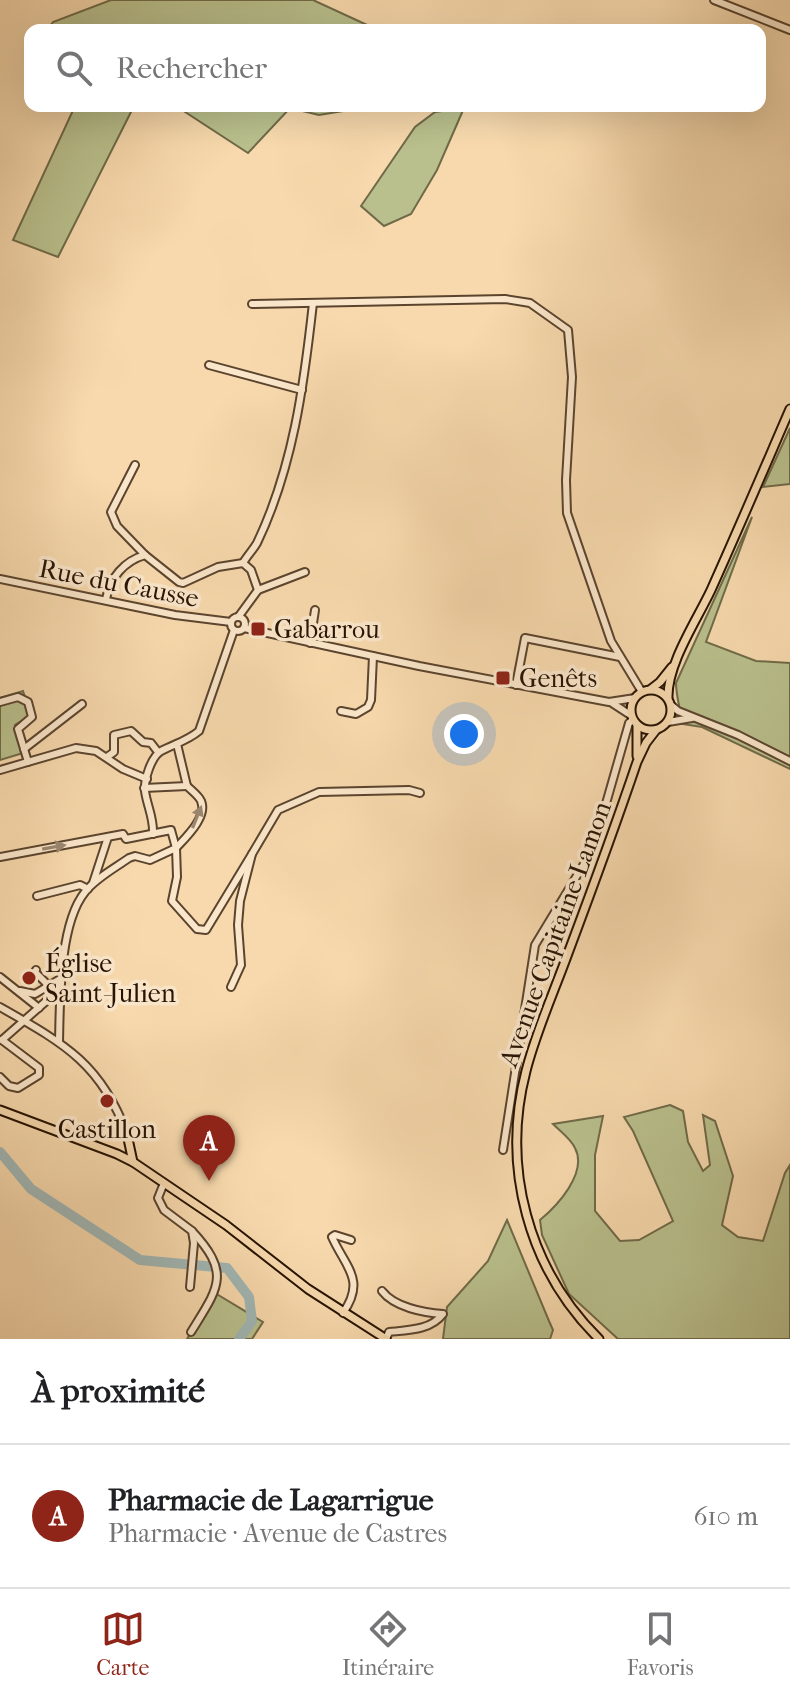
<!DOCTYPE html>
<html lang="fr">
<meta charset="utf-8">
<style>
:root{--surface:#fff;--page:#f6f6f6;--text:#202124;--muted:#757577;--line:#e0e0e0;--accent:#8f2418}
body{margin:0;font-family:"IM FELL French Canon",serif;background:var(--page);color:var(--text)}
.you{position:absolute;left:464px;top:734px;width:28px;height:28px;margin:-20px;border:6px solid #fff;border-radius:50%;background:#1a73e8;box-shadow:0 0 0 12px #1a73e833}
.badge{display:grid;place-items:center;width:52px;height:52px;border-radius:50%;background:var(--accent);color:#fff;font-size:26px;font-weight:700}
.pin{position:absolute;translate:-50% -66px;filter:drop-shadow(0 2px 4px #0008)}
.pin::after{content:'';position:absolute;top:42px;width:28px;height:24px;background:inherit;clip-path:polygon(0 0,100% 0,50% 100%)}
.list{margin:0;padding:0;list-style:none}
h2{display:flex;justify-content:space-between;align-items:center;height:104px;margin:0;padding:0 32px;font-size:34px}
h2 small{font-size:26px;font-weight:400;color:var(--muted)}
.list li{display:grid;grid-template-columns:52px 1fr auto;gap:24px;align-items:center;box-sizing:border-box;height:144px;padding:0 32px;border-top:2px solid var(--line)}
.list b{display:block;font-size:30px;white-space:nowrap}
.list p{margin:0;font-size:26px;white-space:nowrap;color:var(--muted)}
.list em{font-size:26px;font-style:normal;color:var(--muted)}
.icon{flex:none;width:44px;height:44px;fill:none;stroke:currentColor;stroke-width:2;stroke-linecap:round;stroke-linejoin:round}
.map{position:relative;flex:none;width:790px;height:1339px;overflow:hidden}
.search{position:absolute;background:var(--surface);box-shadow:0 8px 32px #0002;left:24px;right:24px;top:24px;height:88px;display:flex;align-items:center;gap:20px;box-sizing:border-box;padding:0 28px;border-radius:16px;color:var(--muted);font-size:30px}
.sheet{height:248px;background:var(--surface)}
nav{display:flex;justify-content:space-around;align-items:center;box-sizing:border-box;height:112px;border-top:2px solid var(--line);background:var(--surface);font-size:22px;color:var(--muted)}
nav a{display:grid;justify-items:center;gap:4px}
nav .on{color:var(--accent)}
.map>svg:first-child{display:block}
.green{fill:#b9c08d;stroke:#706a48;stroke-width:2}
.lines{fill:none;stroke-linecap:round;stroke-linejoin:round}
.river{stroke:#a1b7b5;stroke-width:10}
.minor-casing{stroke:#5b442e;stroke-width:10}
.major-casing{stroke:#271303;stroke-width:11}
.minor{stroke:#fae6ca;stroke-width:6}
.major{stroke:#f7d9ad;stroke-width:7}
.oneway{fill:#9b8770}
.poi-dot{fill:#8f2418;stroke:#fae6ca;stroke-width:3}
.labels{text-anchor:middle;stroke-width:7;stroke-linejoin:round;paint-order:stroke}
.street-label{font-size:26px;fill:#271303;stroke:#fae6ca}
.poi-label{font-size:26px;fill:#271303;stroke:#fae6ca;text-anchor:start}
</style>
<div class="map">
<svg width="790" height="1339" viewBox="0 0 790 1339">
<rect width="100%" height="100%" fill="#f7d9ad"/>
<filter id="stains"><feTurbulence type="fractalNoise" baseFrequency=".0025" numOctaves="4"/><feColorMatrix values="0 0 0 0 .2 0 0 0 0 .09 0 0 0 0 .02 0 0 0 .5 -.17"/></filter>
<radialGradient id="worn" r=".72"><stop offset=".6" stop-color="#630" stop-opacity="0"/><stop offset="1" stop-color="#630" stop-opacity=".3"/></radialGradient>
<g class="green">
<path d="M111,0H313L378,30H47L53,22Z"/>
<path d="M75,106H134L58,257L13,240Z"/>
<path d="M176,106H374L319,115L290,108L248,153Z"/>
<path d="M464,108L437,170L411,214L384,226L361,206L415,127L435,112Z"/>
<path d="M790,428V484L763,487Z"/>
<path d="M752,517L706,642L756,661L790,663V769L702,727L682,724C681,710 676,697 676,683Z"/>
<path d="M23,691L31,715L15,725L23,753L0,760V698Z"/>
<path d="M670,1105L683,1111L688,1142L703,1171L710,1165L703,1115L715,1121L733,1176L722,1225L738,1237L763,1241L785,1173L790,1165V1339H618L569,1294L542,1235L540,1220C557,1206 588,1173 575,1148C571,1139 560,1131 553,1124L603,1116L595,1155V1211L620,1241L639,1240L673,1221L633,1131L624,1117Z"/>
<path d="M507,1220L549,1321L553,1330L550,1339H443L447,1307L488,1261Z"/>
<path d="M215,1293L263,1322L252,1339H187Z"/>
</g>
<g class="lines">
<path class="river" d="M0,1152L31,1189L140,1260L227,1268L249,1297L252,1321L239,1339"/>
<g class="minor-casing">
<g id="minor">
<path d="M714,0L790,30"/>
<path d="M252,304L505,299L530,303L568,330L572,377L566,480L567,513L611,641L642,692"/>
<path d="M209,365L302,390"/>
<path d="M135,465L111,512L117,526L145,555"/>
<path d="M243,563C247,556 253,550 257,543C293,468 304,385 313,303"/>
<path d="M0,579L175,615L231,622"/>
<path d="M258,590L305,572"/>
<path d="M106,599C110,578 124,561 145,555L179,582L183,583L218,567L243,563L251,570L258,590L239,616"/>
<circle cx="238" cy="624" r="7"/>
<path d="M244,628L419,666L609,702L635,698"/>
<path d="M310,643L315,610"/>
<path d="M516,685L525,638L620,657"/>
<path d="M0,702L18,697L28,702L32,717L18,729L28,762"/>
<path d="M612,703L632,716"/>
<path d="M671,705L678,711L738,735L790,761"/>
<path d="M341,711L356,714L368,707L371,700L373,656"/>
<path d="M668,722L692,718"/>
<path d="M177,744L187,786"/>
<path d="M24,749L82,704"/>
<path d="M107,757L114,752V735L131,731L143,742L151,743L158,752"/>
<path d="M0,770L76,748L96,751L123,769L147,779"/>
<path d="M144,788L187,786"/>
<path d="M153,834C154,818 147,806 145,791C144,780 151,757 161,751C174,744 187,741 199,731L234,630"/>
<path d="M176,848C185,838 208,817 201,801C199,796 191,790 187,786"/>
<path d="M0,857L123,834L126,839L171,830L176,848"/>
<path d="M93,883L108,837"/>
<path d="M37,896L80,885L88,889"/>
<path d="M36,970L35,972L47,984"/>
<path d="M0,977L39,1008"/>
<path d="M231,987L241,965L238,925L240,901L252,854L278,810L319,792L409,790L420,793"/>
<path d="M20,991L35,994L60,979"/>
<path d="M0,1007C63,1043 101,1063 127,1134"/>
<path d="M2,1040L52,996L60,985"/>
<path d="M59,1042C60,1001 59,924 85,892C96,878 115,868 129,858L135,856L150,860L176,848L177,877L172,901L197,929L206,930L252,854"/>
<path d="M0,1077L9,1086L18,1088L39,1075V1068L2,1040"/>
<path d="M503,1150L535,945L593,849L629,723L633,720"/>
<path d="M164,1183L158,1198L164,1210L192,1231L194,1243L190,1287"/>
<path d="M382,1291C394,1307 424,1313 443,1314C431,1330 409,1330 389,1332L386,1339"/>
<path d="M343,1313C366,1280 346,1268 332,1237L335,1235L351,1240"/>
<path d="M191,1332C218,1288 232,1274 192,1231"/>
</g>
</g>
<g class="major-casing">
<g id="major">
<path d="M651,689L660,682L672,667"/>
<circle cx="651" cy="710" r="20"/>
<path d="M668,698C667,664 697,620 711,590C738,530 764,469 790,409"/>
<path d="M637,756V725"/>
<path d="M0,1110L117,1154L133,1162L226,1225L308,1289L386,1339"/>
<path d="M127,1134L133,1162"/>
<path d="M599,1339C528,1269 501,1167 526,1071C536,1032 553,994 567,956C591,892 615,827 637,762L646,743L656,730"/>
</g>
</g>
<use href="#minor" class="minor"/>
<use href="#major" class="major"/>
</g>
<defs><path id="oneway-solid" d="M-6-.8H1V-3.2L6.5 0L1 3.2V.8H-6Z" transform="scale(2)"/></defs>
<g class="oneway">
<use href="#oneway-solid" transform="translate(197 817) rotate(-68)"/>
<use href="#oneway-solid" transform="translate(54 847) rotate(-10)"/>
</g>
<g class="poi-dot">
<rect x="250" y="621" width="16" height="16" rx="4"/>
<rect x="495" y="670" width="16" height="16" rx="4"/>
<circle cx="29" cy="978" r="8"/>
<circle cx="107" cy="1101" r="8"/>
</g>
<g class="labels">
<g class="street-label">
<text transform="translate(119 583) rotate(11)" y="9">Rue du Causse</text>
<text transform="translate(555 934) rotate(-70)" y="9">Avenue Capitaine Lamon</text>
</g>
<g class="poi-label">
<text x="274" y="638">Gabarrou</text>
<text x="519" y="687">Genêts</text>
<text x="45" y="972">Église<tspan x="45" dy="30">Saint-Julien</tspan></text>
<text x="107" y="1138" text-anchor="middle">Castillon</text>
</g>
</g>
<rect width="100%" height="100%" filter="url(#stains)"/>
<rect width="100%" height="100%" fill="url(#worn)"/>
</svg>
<div class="you"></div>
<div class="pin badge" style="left:209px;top:1181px">A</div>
<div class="search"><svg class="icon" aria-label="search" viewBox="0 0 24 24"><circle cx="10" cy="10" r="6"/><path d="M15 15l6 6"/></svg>Rechercher</div>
</div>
<section class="sheet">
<h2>À proximité<small></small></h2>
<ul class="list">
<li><span class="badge">A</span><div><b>Pharmacie de Lagarrigue</b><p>Pharmacie · Avenue de Castres</p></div><em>610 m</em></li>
</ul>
</section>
<nav>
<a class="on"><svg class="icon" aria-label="map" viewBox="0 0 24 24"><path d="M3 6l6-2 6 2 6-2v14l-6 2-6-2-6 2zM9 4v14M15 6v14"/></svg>Carte</a>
<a><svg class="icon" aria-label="directions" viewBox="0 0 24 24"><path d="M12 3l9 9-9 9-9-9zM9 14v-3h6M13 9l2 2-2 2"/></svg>Itinéraire</a>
<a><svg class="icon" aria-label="saved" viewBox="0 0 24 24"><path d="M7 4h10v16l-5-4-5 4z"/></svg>Favoris</a>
</nav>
